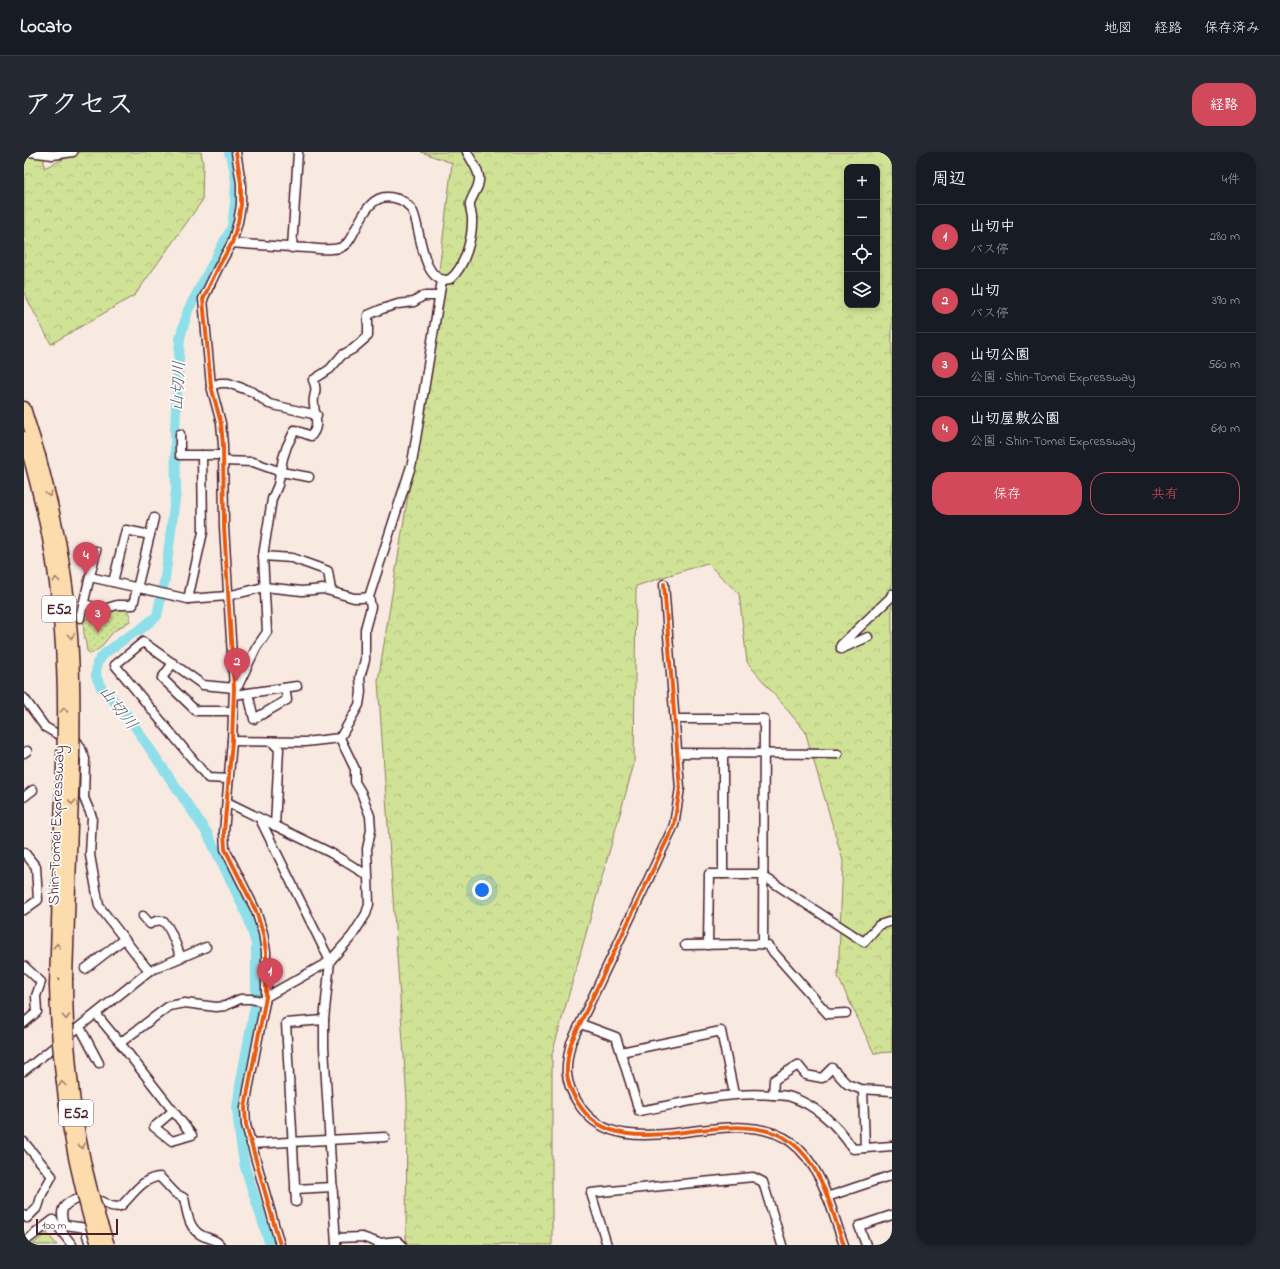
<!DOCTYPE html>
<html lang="ja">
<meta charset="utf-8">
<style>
:root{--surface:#171b24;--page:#242831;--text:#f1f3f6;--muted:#9ea1a6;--line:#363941;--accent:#d1495b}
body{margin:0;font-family:"Indie Flower","Klee One",sans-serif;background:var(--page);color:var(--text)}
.controls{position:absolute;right:12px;top:12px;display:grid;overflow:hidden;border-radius:8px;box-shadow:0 2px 6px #0003}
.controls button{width:36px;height:36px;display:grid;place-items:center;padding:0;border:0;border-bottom:1px solid var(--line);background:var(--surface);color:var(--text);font:20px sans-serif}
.scale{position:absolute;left:12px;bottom:10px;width:82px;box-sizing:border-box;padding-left:4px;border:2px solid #4a1f2b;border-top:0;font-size:11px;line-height:14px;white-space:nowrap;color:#4a1f2b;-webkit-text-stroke:3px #fff;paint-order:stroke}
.you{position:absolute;left:458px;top:738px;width:14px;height:14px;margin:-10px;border:3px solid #fff;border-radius:50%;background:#1a73e8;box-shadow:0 0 0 6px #1a73e833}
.badge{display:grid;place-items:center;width:26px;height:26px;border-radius:50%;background:var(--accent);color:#fff;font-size:13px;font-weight:700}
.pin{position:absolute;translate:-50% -33px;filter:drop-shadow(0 1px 2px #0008)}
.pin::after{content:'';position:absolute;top:21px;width:14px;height:12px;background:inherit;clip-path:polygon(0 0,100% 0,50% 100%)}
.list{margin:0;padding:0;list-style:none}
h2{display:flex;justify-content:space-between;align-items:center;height:52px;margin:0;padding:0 16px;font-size:17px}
h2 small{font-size:13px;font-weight:400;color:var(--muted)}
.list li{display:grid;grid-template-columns:26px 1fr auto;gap:12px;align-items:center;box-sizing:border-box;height:64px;padding:0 16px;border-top:1px solid var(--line)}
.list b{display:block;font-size:15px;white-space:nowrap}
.list p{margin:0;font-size:13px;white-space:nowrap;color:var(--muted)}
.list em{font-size:13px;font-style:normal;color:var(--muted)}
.actions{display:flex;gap:8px;padding:12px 16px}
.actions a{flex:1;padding:9px 0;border:1px solid var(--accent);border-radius:16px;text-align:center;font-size:14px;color:var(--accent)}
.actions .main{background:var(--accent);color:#fff}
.icon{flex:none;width:22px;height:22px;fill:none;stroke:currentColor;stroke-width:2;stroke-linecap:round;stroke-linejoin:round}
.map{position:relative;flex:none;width:868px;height:1093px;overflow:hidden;border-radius:16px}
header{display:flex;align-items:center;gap:24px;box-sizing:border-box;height:56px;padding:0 20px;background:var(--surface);border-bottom:1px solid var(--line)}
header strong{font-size:19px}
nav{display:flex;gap:22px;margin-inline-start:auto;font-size:14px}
.intro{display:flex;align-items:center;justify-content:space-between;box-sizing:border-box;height:96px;padding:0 24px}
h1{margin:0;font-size:28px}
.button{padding:10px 18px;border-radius:16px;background:var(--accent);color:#fff;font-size:14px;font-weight:700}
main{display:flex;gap:24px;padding:0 24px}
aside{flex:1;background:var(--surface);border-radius:16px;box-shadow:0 2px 6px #0003}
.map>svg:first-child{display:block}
.green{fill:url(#green-dots);stroke:#8d8060}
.forest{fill:url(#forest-crowns);stroke:#8d8060;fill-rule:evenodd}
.pitch{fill:#d0e296;stroke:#8d8060}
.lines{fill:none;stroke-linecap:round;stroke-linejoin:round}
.river{stroke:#8edfe9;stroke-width:10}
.minor-casing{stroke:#4a1f2b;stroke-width:11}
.highway-casing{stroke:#4a1f2b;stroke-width:15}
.minor{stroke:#fff;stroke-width:8}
.highway{stroke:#fcdcac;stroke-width:12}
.highway-bridge-casing{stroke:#4a1f2b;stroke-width:15;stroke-linecap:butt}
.highway-bridge{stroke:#fcdcac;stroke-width:12}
.cycleway-casing{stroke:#fff;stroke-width:6}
.cycleway{stroke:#e8590c;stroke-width:4}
.oneway{stroke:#a37e6c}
.labels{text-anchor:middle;stroke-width:3.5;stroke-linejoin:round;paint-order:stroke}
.shield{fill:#fff;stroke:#80626b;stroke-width:1}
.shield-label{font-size:15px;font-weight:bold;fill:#4a1f2b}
.street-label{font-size:16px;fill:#4a1f2b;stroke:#fff}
.water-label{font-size:17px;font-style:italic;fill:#5e5964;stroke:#fff}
</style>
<header>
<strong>Locato</strong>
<nav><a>地図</a><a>経路</a><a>保存済み</a></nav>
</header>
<div class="intro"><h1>アクセス</h1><a class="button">経路</a></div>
<main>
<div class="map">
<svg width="868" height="1093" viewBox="0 0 868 1093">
<defs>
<pattern id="green-dots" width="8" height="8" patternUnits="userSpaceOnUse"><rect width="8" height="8" fill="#d0e296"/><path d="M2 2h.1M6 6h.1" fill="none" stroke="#b4c181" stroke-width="1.8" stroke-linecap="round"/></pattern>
<pattern id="forest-crowns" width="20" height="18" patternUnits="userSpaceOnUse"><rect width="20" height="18" fill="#d0e296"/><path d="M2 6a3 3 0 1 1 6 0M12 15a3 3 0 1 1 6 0" fill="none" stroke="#b4c181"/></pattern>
</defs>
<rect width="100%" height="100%" fill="#f8e9e1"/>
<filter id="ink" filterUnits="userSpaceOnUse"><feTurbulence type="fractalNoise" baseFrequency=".025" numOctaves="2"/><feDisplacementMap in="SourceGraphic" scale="8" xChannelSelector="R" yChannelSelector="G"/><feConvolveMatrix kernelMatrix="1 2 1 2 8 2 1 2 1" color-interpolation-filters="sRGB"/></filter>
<g filter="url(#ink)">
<path class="green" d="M90,456H101L106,463V469L90,479L76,496L67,502L63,499C62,488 58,479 60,468Z"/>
<g class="forest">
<path d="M0,0H20V16L55,0H177L179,11L178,49L111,143L27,192L0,141Z"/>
<path d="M397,0H868V900L850,901L814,825L819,709L781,579L723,510L715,442L683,411L612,434L610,612L528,902V1093H382L383,948L354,529L400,244L428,11ZM823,15H853V153H823Z"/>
</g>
<path class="pitch" d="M23,1081L33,1093H8Z"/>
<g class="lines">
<path class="river" d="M205,0L210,15L212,30L211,50L208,75L164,158L156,186L151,276L152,339L141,426L133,464L117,477L103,485L80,502L73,511L72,524L77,535L103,563L183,681L208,731L225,768L232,792V849L216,934L213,957L216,986L221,1015L246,1093"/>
<g class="minor-casing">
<g id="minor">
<path d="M5,0L29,3L49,0"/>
<path d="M212,0L217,31V53L214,70L208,91L195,114L179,147L187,234L197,271L199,293L200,375L210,536L208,589L200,680L201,697L232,759L239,781L242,800V845L224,938L221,956L222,973L256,1093"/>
<path d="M208,91C234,93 259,95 284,96C292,97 301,98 308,97C313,97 319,95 322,92C325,90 327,85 329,82C338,65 347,40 370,46C378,47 385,53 389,60C397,77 398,135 426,127C441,116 449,84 448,66C448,61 445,55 446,51C449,41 456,36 455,25C454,17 447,8 443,0"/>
<path d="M268,96L274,0"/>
<path d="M187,234L196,231H204L229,240L245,252L293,263"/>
<path d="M156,282V303H199"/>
<path d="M199,309L229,310L257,320L285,325"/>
<path d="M239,404L268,406L304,419L307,438"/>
<path d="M66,425L164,447L204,444L240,435L278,439L299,437L330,446H337L345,445"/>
<path d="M89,430L102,378L126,383"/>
<path d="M640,432L656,636L650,673L547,891C541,915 540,929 554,951C597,1022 707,946 767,990C799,1014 807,1058 820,1093"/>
<path d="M164,447L179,380L178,303"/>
<path d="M59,452L80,457L93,453H109L130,366"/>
<path d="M56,466L72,399"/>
<path d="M844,485L817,497V493L866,446L868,442"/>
<path d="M149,511L138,526L172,559H209"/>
<path d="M224,541L230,567L263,548L261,536"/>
<path d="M210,543L273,534"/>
<path d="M0,546L21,575L33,582L52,588L56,594L61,607L60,646L68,665L66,703L75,754L125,819"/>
<path d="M651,567H740L739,792"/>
<path d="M316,586L335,553L337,540L336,525L341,508V477L347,455L345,445L388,311L418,128"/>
<path d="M208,589L281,590L316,586"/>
<path d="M248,590L255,597L251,674"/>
<path d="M0,601L3,599"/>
<path d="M653,601L814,602"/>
<path d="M205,627L184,626L91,513L119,490L179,533L210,536L214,534L232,496L243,480L239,404L248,347L254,333L259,306L263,294L271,278L287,284C296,274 291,265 290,253C288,242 295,241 289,228L306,217L318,203L329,197L344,184V163L358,157L374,152L390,150L399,144H415"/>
<path d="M0,645L9,638"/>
<path d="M203,650L307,701L343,723"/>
<path d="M236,667L306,809L300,868V895L312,1093"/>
<path d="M0,700L12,715L14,748L0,758"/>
<path d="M699,722V601"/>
<path d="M739,724L840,790L855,773L868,769"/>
<path d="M119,764L126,772C130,770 133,767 138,769C146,772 153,797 157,805"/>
<path d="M661,793L739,792L744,794L804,862L822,861"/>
<path d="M684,793L685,722H739"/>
<path d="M0,814L17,830L12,844L13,860L0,871"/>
<path d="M61,817L100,787"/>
<path d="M242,845L306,809L328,784L342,762L345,752L343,697L347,678L346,664L337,640L331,630V617L316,586"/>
<path d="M72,862L96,891L145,854L161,851L192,855L201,854L216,847H227L241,850"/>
<path d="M557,872L592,885L615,959C660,951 704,939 749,943C755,943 761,943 767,945C794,954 813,973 829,997L868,994"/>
<path d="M56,875L75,911"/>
<path d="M96,891L168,983L148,989L130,975L149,959"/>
<path d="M597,900L697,879L710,942"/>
<path d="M0,919L125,819L182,795"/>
<path d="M839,938L841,996"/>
<path d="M749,943L750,928L774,913L782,923L798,926L808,916L823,932L836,937L868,939"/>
<path d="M0,990L28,1024L18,1042L14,1055L3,1066L0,1063"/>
<path d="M227,992L361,985"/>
<path d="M271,1037L309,1035"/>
<path d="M803,1045L868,1023"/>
<path d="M272,1050L262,871L300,868"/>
<path d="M40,1072C47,1075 53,1074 61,1076L66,1093"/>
<path d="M34,1075L40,1072C39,1069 38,1065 38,1062C38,1048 60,1044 71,1047C80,1049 86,1057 97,1054C108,1044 119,1025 136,1025L151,1041L160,1046C163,1059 164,1076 177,1083C184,1087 191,1086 196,1093"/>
<path d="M312,1086L338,1085L355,1091L374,1089L378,1093"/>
<path d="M0,1090L29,1068L48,1093"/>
<path d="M583,1093L567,1041L729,1025L739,1030L758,1093"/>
<path d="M842,1093L835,1074L868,1063"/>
</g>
</g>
<g class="highway-casing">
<g id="highway">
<path d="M0,256L15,304"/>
<path d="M0,286L6,306"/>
<path d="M42,826L49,611"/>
<path d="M32,833L39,611"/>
</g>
</g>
<use href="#minor" class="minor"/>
<use href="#highway" class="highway"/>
<g class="highway-bridge-casing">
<g id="highway-bridge">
<path d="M15,304C25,342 35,381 40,420C50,483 50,547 49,611"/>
<path d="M6,306C14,336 22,367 27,398C39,468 42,540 39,611"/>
<path d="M42,826C42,916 53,1008 84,1093"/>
<path d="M32,833C34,921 47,1009 74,1093"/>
</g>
</g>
<use href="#highway-bridge" class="highway-bridge"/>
<g class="cycleway-casing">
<g id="cycleway">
<path d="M212,0L217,31V53L214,70L208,91L195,114L179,147L187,234L197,271L199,293L200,375L210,536L208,589L200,680L201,697L232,759L239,781L242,800V845L224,938L221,956L222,973L256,1093"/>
<path d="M640,432L656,636L650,673L547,891C541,915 540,929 554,951C597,1022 707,946 767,990C799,1014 807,1058 820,1093"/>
</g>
</g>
<use href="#cycleway" class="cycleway"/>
</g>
<defs><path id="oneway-chevron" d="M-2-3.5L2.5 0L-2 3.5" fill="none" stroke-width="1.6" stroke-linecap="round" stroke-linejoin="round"/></defs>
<g class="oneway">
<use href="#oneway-chevron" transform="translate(25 342) rotate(76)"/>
<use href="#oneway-chevron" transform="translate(32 428) rotate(-98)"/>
<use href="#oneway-chevron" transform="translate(47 484) rotate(85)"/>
<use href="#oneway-chevron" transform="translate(40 558) rotate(-90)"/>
<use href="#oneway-chevron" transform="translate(48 650) rotate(92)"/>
<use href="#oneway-chevron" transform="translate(33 794) rotate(-88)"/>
<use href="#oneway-chevron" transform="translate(42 865) rotate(87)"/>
<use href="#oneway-chevron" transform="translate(38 932) rotate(-97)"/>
<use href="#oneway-chevron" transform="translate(58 994) rotate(78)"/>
</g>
</g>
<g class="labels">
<g class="shield">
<rect x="18" y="444" width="34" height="26" rx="3"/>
<rect x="35" y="948" width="34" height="26" rx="3"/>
</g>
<g class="shield-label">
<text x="35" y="462">E52</text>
<text x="52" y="966">E52</text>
</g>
<g class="street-label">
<text transform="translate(31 673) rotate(-88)" y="6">Shin-Tomei Expressway</text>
</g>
<g class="water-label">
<text transform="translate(153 234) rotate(-87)" y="6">山切川</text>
<text transform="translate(95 555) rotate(52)" y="6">山切川</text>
</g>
</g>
</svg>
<div class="controls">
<button>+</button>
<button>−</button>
<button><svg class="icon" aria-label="locate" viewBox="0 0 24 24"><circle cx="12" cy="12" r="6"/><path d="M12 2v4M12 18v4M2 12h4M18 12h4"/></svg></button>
<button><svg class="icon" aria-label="layers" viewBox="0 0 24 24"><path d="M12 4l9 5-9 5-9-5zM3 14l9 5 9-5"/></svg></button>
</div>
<div class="scale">100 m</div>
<div class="you"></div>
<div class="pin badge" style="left:246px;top:839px">1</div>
<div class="pin badge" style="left:213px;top:529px">2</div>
<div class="pin badge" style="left:74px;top:481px">3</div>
<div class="pin badge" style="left:62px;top:423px">4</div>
</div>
<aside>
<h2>周辺<small>4件</small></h2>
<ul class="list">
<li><span class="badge">1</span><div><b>山切中</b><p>バス停</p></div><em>280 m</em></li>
<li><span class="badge">2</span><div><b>山切</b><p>バス停</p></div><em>390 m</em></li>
<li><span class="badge">3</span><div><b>山切公園</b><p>公園 · Shin-Tomei Expressway</p></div><em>560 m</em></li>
<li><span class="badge">4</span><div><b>山切屋敷公園</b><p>公園 · Shin-Tomei Expressway</p></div><em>610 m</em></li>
</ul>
<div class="actions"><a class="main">保存</a><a>共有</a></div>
</aside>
</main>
